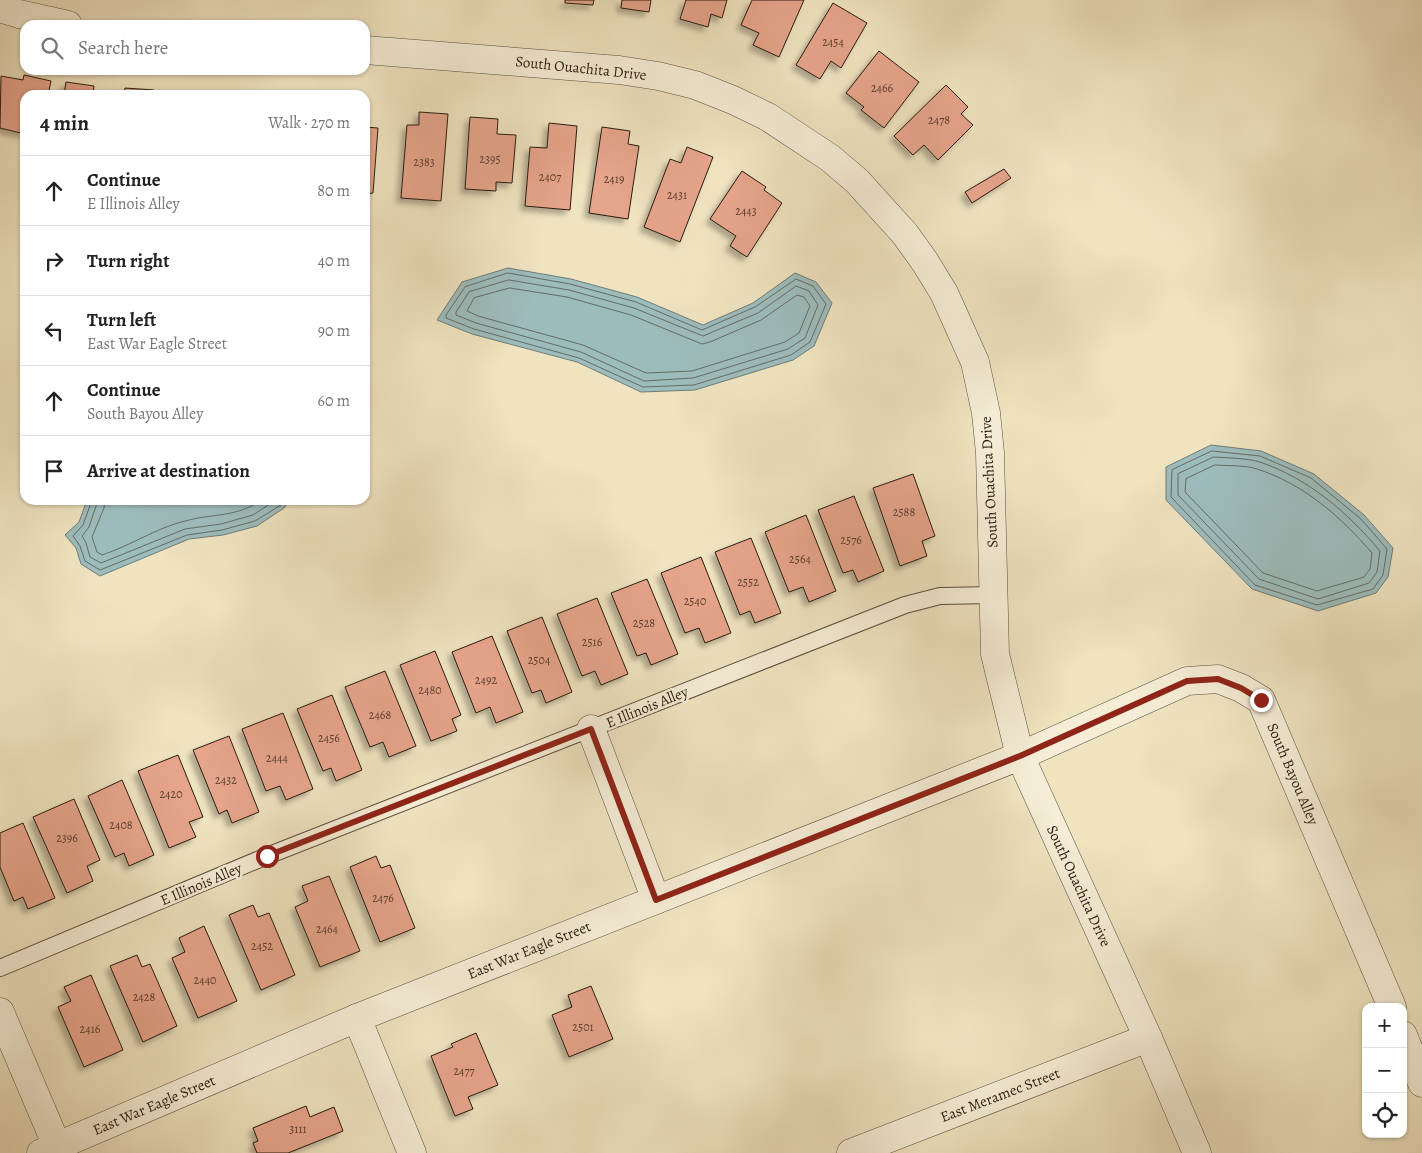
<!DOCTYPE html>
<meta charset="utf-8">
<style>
:root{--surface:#fff;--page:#f2f2f2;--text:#222;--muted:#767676;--line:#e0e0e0}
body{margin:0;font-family:Alegreya,serif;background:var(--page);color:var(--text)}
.controls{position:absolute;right:15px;bottom:15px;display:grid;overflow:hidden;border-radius:10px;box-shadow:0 1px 4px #0004}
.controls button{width:45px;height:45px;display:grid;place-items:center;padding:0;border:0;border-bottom:1px solid var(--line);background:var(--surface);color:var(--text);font:25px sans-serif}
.stop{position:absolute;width:15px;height:15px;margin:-11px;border:4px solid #8f2418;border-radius:50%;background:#fff}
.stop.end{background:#8f2418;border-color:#fff;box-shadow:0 1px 5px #0008}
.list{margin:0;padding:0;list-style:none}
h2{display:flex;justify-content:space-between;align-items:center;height:65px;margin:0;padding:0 20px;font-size:21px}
h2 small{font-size:16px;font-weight:400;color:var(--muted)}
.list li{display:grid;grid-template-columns:32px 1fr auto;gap:15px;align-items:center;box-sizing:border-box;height:70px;padding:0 20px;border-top:1px solid var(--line)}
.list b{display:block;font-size:19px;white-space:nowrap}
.list p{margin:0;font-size:16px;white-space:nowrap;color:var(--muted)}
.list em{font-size:16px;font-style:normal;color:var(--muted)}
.icon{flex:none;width:28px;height:28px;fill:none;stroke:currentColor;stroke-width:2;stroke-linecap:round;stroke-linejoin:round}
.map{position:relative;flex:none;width:1422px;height:1153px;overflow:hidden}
.search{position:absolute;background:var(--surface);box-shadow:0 1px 4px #0004;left:20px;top:20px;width:350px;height:55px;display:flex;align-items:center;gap:12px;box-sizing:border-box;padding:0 18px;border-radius:15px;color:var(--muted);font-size:19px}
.panel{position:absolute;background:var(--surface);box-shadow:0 1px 4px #0004;left:20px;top:90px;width:350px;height:415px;border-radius:15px}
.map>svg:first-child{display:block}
.water{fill:#9dbcbc;stroke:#6f7c77}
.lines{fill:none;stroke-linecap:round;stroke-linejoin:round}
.shore{stroke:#636c66;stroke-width:1}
.building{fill:#e6a48b;stroke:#291b0f;filter:url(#shadow)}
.service-casing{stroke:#5a4d3b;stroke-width:18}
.minor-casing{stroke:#5a4d3b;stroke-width:29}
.service{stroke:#f5edd6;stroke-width:16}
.minor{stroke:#f5edd6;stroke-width:28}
.route{stroke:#8f2418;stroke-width:6}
.labels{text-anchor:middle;stroke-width:5;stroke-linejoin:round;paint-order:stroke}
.number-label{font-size:12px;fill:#583d2e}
.street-label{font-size:15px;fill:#291b0f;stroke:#f5edd6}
</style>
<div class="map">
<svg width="1422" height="1153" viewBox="0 0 1422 1153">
<defs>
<filter id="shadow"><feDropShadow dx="-4.5" dy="4.5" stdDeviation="2.5" flood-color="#0004"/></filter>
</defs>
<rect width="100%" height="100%" fill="#efe3c0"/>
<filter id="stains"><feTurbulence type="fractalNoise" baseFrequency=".004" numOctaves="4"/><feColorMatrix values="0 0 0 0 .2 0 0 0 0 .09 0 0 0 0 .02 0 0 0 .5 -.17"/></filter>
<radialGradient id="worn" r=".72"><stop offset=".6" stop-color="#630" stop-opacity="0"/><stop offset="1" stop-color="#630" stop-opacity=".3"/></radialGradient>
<g class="water">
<path d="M508,268L571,279L637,297L703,325L753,303L795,273L816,282L832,303L814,346L793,360L695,390L641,392L577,362L472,334L437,320L462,282Z"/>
<path d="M1211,445L1261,451L1314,474L1364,515L1393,548L1388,577L1376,593L1318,611L1252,589L1166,500V467Z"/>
<path d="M87,500H290L284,508L257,526L223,535L189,539L100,576L81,564L76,548L65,535L79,522Z"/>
</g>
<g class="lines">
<g class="shore">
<path d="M508,273L570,284L636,302L702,330L755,307L796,279L813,286L826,304L810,342L791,355L694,385L643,387L579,358L474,329L446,318V315L465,287Z"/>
<path d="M509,280L569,290L634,308L703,336L758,313L796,286L809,291L818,305L805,338L788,349L693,378L644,381L581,352L476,323L456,315V312L469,292Z"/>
<path d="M510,288L567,297L631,315L702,344L710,342L761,320L797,295L804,297L810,306L799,333L785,342L692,371L646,373L583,345L478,316L467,311L474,298Z"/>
<path d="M1212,451L1260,456L1311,478L1361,519L1387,549L1383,575L1373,589L1317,605L1255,585L1171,497L1172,470Z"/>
<path d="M1214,457C1228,458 1246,458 1260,462C1309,479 1347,512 1380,551L1377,572L1369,583L1318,599L1259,579L1178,495V474Z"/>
<path d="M1215,465C1228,466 1245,465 1257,469C1304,484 1341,517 1372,553L1370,569L1364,577L1317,591L1263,573L1185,492L1186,479Z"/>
<path d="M92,500L83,525L73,536L80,546L85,561L100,570L187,535L222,530L255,521L281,505L284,500"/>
<path d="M98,500L89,527L82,536L86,543L90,557L101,563L185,529L221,524L253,515L276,500"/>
<path d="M105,500L104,508L92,537L97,552L102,555C130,546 156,528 185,521C214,513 235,518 262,500"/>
</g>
</g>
<g class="building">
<path d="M565,0H594L593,5L565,3Z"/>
<path d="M622,0H651L649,12L621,8Z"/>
<path d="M686,0H727L722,18L711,14L708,27L680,19Z"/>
<path d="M752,0H804L779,57L753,45L759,33L741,25Z"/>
<path d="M833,3L867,23L841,68L831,61L820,79L796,65Z"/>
<path d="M879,51L919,82L884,128L861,110L864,107L846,93Z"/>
<path d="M24,75L51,81L48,95H25V134L0,128L1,76L23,80Z"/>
<path d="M66,82L94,86L93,95H64Z"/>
<path d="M946,85L968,107L961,114L973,125L938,160L924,145L913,155L894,136Z"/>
<path d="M125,88L154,90V95H124Z"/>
<path d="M419,112L448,114L441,201L401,198L407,125H419Z"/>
<path d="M470,117L498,119L497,134L516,135L512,183L496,182V191L465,189Z"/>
<path d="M549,123L577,126L570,210L525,206L530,147L547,148Z"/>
<path d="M365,127L378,128L373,193L367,194H365Z"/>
<path d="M602,127L630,131L628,144L639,146L628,219L589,213Z"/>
<path d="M687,147L713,157L680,242L644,227L670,159L681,163Z"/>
<path d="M1004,169L1011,178L972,203L965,192Z"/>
<path d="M742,171L766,187L764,190L782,203L747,257L730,246L736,236L710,219Z"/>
<path d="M913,474L935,536L922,541L927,556L900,566L873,488Z"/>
<path d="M854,496L884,571L858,582L853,570L843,573L818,510Z"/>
<path d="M806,515L836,591L809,602L803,587L789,592L765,532Z"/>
<path d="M751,538L781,613L755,623L750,611L740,615L715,552Z"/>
<path d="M701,557L731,633L705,643L699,628L685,633L661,573Z"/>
<path d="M647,579L678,654L651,665L646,653L637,656L611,593Z"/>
<path d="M597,598L628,674L601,685L595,671L582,676L557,614Z"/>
<path d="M542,617L572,692L546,703L541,690L532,693L507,631Z"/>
<path d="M492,636L523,712L496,723L490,707L476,713L452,652Z"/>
<path d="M435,651L461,715L452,719L457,731L431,741L400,665Z"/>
<path d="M385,671L416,746L389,757L383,742L370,747L345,687Z"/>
<path d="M332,695L362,770L336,781L331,768L323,771L297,709Z"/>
<path d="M283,713L313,789L286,800L280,786L266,791L242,729Z"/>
<path d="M229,736L259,812L232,823L227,810L219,814L193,750Z"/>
<path d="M178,755L203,817L189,822L196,837L169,848L138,771Z"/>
<path d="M122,780L154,855L129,866L124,853L115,857L88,796Z"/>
<path d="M74,799L100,860L87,866L93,881L67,893L33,817Z"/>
<path d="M23,823L55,898L28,909L23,897L14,901L0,867V833Z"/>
<path d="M376,856L381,868L390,865L415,928L380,942L350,867Z"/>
<path d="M329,876L360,951L320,967L295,907L308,901L302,886Z"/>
<path d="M253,905L258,917L269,913L295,975L261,990L229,915Z"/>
<path d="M204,926L237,1001L198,1018L172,958L185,952L179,938Z"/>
<path d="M137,955L142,967L150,964L177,1026L143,1042L110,966Z"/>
<path d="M91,975L123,1050L84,1067L58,1007L71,1001L64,987Z"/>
<path d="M591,986L613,1039L569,1057L552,1015L572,1007L568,995Z"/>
<path d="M476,1033L498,1085L468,1097L473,1109L455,1116L431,1056L453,1047L451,1044Z"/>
<path d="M306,1106L310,1117L334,1107L343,1131L288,1153H257L253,1143L258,1141L253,1128Z"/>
</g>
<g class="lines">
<g class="service-casing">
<path id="service" d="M0,968L267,856L905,605L940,596L994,595"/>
</g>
<g class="minor-casing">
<g id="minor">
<path d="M0,8L19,14L68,25"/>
<path d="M365,50L619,70L658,76L695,85L733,100L768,117L830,158L857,181L905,234L925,262L944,293L975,362L986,413L990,453L995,654L1020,756L1148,1038L1197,1153"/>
<path d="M591,729L656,900"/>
<path d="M0,1012L57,1146"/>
<path d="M357,1018L412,1153"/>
<path d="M1403,1035L1422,1083"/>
<path d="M41,1153L357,1018L1020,756L1187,681L1218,679L1241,688L1261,700L1392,1007"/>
<path d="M851,1153L1148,1038"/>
</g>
</g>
<use href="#service" class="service"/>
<use href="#minor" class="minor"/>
</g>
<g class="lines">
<path class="route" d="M267,856L591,729L656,900L1020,756L1187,681L1218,679L1241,688L1261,700"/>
</g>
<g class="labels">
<g class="number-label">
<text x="833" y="46">2454</text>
<text x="882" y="92">2466</text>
<text x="939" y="124">2478</text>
<text x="490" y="163">2395</text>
<text x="424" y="166">2383</text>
<text x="550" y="181">2407</text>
<text x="614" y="183">2419</text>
<text x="677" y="199">2431</text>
<text x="746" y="215">2443</text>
<text x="904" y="516">2588</text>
<text x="851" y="544">2576</text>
<text x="800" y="563">2564</text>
<text x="748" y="586">2552</text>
<text x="695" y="605">2540</text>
<text x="644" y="627">2528</text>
<text x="592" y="646">2516</text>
<text x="539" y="664">2504</text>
<text x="486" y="684">2492</text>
<text x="430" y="694">2480</text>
<text x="380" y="719">2468</text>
<text x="329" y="742">2456</text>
<text x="277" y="762">2444</text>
<text x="226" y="784">2432</text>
<text x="171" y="798">2420</text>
<text x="121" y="829">2408</text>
<text x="67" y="842">2396</text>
<text x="383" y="902">2476</text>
<text x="327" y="933">2464</text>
<text x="262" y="950">2452</text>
<text x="205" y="984">2440</text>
<text x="144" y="1001">2428</text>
<text x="583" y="1031">2501</text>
<text x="90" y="1033">2416</text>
<text x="464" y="1075">2477</text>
<text x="298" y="1133">3111</text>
</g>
<g class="street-label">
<text transform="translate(581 68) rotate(6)" y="5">South Ouachita Drive</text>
<text transform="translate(989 482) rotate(-93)" y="5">South Ouachita Drive</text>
<text transform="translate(647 707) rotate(-22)" y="5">E Illinois Alley</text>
<text transform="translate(1293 774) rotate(67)" y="5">South Bayou Alley</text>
<text transform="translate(201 884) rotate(-23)" y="5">E Illinois Alley</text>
<text transform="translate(1079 886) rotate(65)" y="5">South Ouachita Drive</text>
<text transform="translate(529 950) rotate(-22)" y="5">East War Eagle Street</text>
<text transform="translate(1000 1095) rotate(-21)" y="5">East Meramec Street</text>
<text transform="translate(154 1105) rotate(-23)" y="5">East War Eagle Street</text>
</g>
</g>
<rect width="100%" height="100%" filter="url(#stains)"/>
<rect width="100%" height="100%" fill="url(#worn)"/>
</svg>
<div class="controls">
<button>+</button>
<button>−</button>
<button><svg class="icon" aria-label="locate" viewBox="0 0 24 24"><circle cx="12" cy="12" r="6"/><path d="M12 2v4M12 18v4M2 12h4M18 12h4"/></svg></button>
</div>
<div class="stop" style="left:267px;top:856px"></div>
<div class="stop end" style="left:1261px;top:700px"></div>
<div class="search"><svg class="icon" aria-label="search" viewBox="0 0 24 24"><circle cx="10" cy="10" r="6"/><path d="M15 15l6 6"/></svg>Search here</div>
<section class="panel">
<h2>4 min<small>Walk · 270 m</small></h2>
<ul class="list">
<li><svg class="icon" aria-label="ahead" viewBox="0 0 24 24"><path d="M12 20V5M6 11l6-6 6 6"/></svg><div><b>Continue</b><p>E Illinois Alley</p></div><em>80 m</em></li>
<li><svg class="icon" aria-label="right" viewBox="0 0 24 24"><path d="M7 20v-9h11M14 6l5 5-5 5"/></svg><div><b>Turn right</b></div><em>40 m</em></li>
<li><svg class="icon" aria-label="left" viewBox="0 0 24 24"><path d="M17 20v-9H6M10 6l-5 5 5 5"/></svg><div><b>Turn left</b><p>East War Eagle Street</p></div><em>90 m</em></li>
<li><svg class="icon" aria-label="ahead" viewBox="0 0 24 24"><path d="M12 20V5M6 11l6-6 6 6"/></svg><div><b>Continue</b><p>South Bayou Alley</p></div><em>60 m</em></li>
<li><svg class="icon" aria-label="arrive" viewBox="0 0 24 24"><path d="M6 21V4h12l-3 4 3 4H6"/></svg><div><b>Arrive at destination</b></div></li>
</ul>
</section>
</div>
